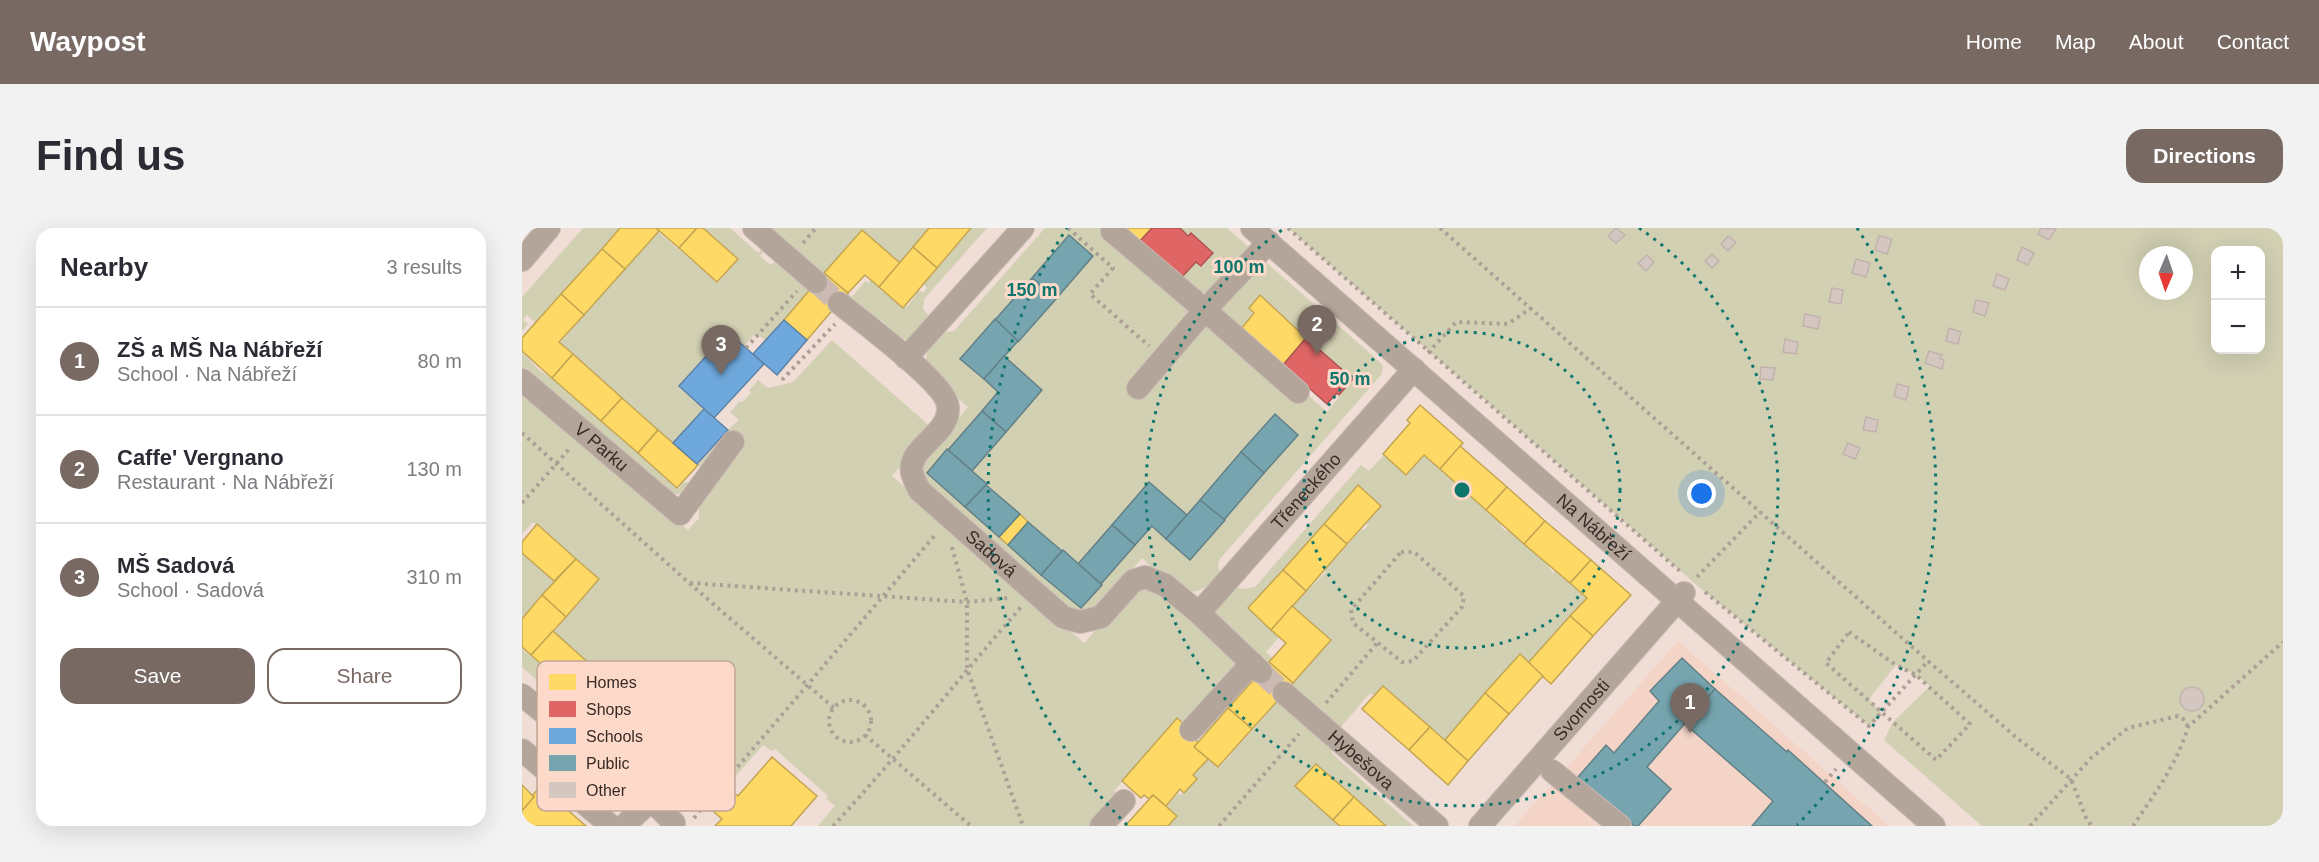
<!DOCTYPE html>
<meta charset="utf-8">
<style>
:root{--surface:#fff;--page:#f2f2f3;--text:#2b2b33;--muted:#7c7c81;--line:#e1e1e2;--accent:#786963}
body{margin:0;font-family:Arial,sans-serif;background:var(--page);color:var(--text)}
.controls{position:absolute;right:18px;top:18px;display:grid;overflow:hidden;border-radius:12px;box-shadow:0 6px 24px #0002}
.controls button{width:54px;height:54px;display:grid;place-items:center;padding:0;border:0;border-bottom:2px solid var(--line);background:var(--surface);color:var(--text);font:30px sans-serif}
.compass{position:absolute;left:1617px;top:18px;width:54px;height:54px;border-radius:50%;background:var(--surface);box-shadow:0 6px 24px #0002;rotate:182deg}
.you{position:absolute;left:1180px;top:266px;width:21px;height:21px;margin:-15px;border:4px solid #fff;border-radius:50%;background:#1a73e8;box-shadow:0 0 0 9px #1a73e833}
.badge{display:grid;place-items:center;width:39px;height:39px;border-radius:50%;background:var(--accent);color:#fff;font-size:20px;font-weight:700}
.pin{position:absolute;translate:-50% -50px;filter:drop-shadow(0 2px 3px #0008)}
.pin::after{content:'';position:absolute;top:32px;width:21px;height:18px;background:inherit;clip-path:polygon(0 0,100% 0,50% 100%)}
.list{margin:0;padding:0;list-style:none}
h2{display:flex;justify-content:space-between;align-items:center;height:78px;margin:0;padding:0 24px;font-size:26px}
h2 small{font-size:20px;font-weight:400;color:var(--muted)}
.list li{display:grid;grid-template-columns:39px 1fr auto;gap:18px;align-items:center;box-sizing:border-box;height:108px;padding:0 24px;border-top:2px solid var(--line)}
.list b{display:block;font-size:22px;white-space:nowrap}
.list p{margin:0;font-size:20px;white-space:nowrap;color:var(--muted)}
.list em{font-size:20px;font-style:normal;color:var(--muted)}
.actions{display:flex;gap:12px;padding:18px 24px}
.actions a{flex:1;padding:14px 0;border:2px solid var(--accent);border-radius:18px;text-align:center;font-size:21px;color:var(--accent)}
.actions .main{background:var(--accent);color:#fff}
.map{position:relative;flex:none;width:1761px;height:598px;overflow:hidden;border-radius:18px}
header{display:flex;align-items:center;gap:36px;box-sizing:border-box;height:84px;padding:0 30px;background:var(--accent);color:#fff}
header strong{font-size:28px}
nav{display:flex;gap:33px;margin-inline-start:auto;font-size:21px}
.intro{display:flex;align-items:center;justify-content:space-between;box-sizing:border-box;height:144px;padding:0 36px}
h1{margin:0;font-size:42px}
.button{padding:15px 27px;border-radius:18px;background:var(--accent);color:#fff;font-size:21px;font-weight:700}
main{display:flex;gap:36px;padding:0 36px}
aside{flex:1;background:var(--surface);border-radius:18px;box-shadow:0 6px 24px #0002}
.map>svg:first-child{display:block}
.built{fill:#f3d4c6}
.green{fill:#d2d0b3;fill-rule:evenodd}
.homes{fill:#ffd966;stroke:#c3a552;stroke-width:1.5}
.shops{fill:#e06666;stroke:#ae5452;stroke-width:1.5}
.schools{fill:#6fa8dc;stroke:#5e82a5;stroke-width:1.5}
.public{fill:#76a5af;stroke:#638086;stroke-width:1.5}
.building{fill:#d4c6c0;stroke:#c1b3ac;stroke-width:1.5}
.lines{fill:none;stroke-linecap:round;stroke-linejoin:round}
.minor-tunnel{stroke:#cbb9b2;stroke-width:22;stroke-dasharray:22 11;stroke-linecap:butt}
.minor-casing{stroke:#c9bab4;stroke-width:24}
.path{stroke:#ab9f96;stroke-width:4;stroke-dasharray:3 4.5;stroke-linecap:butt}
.minor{stroke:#b3a599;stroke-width:22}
.ring{fill:none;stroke:#0f766e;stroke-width:3;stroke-dasharray:3 6}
.labels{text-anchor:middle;stroke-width:6;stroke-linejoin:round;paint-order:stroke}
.street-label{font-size:18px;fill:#382b25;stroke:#fcd9c9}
.key{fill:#fcd9c9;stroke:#c1a598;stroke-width:1.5}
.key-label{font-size:16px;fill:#382b25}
.centre{fill:#0f766e;stroke:#fcd9c9;stroke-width:3}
.ring-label{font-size:18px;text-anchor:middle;font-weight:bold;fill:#0f766e;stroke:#fcd9c9;stroke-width:6;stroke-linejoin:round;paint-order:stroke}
</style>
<header>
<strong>Waypost</strong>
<nav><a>Home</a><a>Map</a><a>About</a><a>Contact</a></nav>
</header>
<div class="intro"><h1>Find us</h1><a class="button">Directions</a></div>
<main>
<aside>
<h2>Nearby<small>3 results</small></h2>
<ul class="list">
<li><span class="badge">1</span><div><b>ZŠ a MŠ Na Nábřeží</b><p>School · Na Nábřeží</p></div><em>80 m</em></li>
<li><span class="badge">2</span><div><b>Caffe' Vergnano</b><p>Restaurant · Na Nábřeží</p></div><em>130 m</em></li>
<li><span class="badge">3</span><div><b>MŠ Sadová</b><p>School · Sadová</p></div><em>310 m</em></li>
</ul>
<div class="actions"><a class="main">Save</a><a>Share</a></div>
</aside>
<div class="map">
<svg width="1761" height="598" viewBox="0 0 1761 598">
<rect width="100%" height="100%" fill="#f0ddd5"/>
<path class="built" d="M1156,413L1367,598H993Z"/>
<g class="green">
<path d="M61,0H98L14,95L5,87L1,92L6,96L0,103V69Z"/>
<path d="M181,0H208L236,25L243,18V22L238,28L249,37L254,32L290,59L244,113L234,105L222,118L206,105L157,159L182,182L152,216L37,116L136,4L196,55L216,31L194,13L196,11Z"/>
<path d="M248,0H409L378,36L299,50Z"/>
<path d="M450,0H465L402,71L401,81L411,93C388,111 390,118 361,104L366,98L359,92L354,98L323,70L326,66L330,69L343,53L346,55L349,52L381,79L386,78L397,62L401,65L405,60L402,56Z"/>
<path d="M523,0H592L787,161L785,166L805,184L831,151L760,89L761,87L739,68L727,81L731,84L719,101L699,82L738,29L859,135L861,139L859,147L698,331L696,338L698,345C693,350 687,357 680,361C658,373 635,344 620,330L576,381L553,387L399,251L402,230L446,179C434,167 394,141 407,121C411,115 418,109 423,104L432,103Z"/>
<path d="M658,0H705L730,22L685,64H678L660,50L674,34L680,39L691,26L669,6L667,8Z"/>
<path d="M766,0H1761V598H1460L1362,512L1371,494L1408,458L1394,447L1374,437L1347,471L1360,485L1347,498L1171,354ZM1694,22H1738V122H1694ZM1626,27H1662V63H1626Z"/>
<path d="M310,112L411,201L370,248L562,415L608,364L617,359L638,365L735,449L683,508L672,499L668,503L654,491L592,563L598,568L570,598H296L313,578L304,571L306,568L253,521L250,523L241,517L212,550L200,540L193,549L129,489L31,405L77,352L11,294L0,306V157L166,302L177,290V275L220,223L212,216L161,266H146L0,140V124L18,143L30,150L156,261L162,254L168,255L180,241L176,237L206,202L217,192L208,184L218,173L220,174L229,165L227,163L236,152L246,160L271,154Z"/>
<path d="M862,227L885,247L902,227L934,256L933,258L938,262L939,261L980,297L979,299L984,303L986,302L1028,338L1027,340L1031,345L1033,343L1065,370L1008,436L942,492L923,513L848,465L818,500L767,460L771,455L770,378L804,344L803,342L840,301L842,302L846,297L844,296L859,278L836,258L727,381L757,409L744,424L751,430L744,439L692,384L712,358L720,361L733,359L839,237L847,243Z"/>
<path d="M0,326L33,354L0,391Z"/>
<path d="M0,421L42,456L39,461L59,478L63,474L65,476L63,479L68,483L71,481L110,515L107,519L115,526L119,522L150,551L140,562L0,439Z"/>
<path d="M759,470L812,516L810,525L815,530L891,598H864L794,536L774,559L818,598H646L655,588L644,579L656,565L659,567L671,556V548L686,531L697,540Z"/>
</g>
<g class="homes">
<path d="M98,0H134L137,3L103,41L80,21Z"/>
<path d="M134,0H175L157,20Z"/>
<path d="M175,0H181L216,31L195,54L157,20Z"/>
<path d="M407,0H449L415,40L391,19Z"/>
<path d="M603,0H630L618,13Z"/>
<path d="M340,2L378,35L357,59L343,47L326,65L302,45Z"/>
<path d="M391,19L415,40L381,80L357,59Z"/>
<path d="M80,21L103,41L62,87L39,66Z"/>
<path d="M302,45L326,65L314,78L291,58Z"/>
<path d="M291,58L314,78L285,112L262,92Z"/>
<path d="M39,66L62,87L37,114L51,126L30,150L0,123V110Z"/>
<path d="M738,67L784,110L761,137L719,101L732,85L727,80Z"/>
<path d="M51,126L100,170L79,193L30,150Z"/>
<path d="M100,170L136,202L116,225L79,193Z"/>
<path d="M898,177L941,215L918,241L902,227L884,247L861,226L888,195L885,192Z"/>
<path d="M136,202L176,237L155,260L116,225Z"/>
<path d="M938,218L985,259L964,282L918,241Z"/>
<path d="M836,257L859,278L825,316L802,296Z"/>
<path d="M985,259L1023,293L1002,316L964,282Z"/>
<path d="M498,286L506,294L486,317L477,309Z"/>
<path d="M1023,293L1069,332L1048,355L1002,316Z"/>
<path d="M15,296L54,331L32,353L0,325V314Z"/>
<path d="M802,296L825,316L784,363L761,342Z"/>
<path d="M54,331L77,351L44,389L20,367Z"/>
<path d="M1069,332L1109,367L1071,408L1048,388L1065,370L1048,355Z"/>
<path d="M761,342L784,363L749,402L726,380Z"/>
<path d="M20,367L44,389L9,427L0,419V391Z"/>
<path d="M770,378L809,412L771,455L747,434L764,415L749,402Z"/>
<path d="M1048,388L1071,408L1029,456L1006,435Z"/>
<path d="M31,403L70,438L48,462L9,427Z"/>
<path d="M998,426L1021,448L987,486L963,465Z"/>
<path d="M747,434L771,455L760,468L736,447Z"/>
<path d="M736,447L760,468L730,501L706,480Z"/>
<path d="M861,458L908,499L887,522L840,481Z"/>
<path d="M963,465L987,486L946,533L923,512Z"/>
<path d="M706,480L730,501L696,539L672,519Z"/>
<path d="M655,490L675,507L672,511L676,514L672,519L686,531L671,547L675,551L662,565L658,561L644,578L631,567L627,571L622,567L619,570L600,553Z"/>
<path d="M908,499L946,533L926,557L887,522Z"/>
<path d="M250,529L295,568L269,598H193L200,591L175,569L193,549L216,568Z"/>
<path d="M794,536L832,569L811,592L773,558Z"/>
<path d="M0,557L12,569L0,583Z"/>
<path d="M18,558L64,598H0V583L12,569L11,567Z"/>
<path d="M631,567L655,588L646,598H603Z"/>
<path d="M832,569L864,598H818L811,592Z"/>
</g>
<g class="shops">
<path d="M630,0H658L666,8L669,5L691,25L679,38L674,34L659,50L618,13Z"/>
<path d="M784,110L831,151L817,167L815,165L805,176L761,137Z"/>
</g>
<g class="schools">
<path d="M262,92L285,112L255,147L231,126Z"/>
<path d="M206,104L242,136L192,190L157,158Z"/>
<path d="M182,181L206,202L175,236L151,215Z"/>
</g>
<g class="public">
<path d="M547,7L571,28L534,71L510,50Z"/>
<path d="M510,50L534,71L496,114L473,92Z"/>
<path d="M473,91L496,113L462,151L438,131Z"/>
<path d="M482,128L520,162L484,204L460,183L476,164L462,151Z"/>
<path d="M460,183L484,204L450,243L426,222Z"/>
<path d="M753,186L776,207L742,245L719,224Z"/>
<path d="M425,221L465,256L443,279L405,245Z"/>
<path d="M719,224L742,245L702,292L678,272Z"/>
<path d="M627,254L665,287L644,311L630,298L613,317L590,297Z"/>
<path d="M464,257L498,286L477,309L443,279Z"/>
<path d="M678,272L703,292L668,332L644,311Z"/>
<path d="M506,294L540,323L519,347L486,317Z"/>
<path d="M590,297L613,317L579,356L556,336Z"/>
<path d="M541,322L580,357L559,380L519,347Z"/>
<path d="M1160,430L1193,461L1125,539L1149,561L1116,598H1112L1056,549L1084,517L1092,525L1137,473L1128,463Z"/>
<path d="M1193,461L1265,524L1266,522L1350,598H1230L1251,573L1163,496Z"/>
</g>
<g class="building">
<path d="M1094,0L1103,7L1094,15L1086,8Z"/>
<path d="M1519,0L1534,1L1527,12L1516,6Z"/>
<path d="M1206,8L1214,14L1206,23L1199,16Z"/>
<path d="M1357,8L1370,11L1365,26L1353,22Z"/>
<path d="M1500,19L1512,25L1506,37L1495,32Z"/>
<path d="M1190,26L1197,33L1190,40L1183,33Z"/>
<path d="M1125,27L1132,34L1124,43L1116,35Z"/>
<path d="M1334,31L1348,35L1344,49L1330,45Z"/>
<path d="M1475,46L1487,51L1483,62L1471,58Z"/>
<path d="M1310,60L1321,62L1319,76L1307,74Z"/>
<path d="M1454,72L1467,75L1463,88L1451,84Z"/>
<path d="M1283,86L1298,89L1296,101L1281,98Z"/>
<path d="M1427,100L1439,104L1436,116L1424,113Z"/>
<path d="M1263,111L1276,114L1274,126L1261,124Z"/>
<path d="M1407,123L1420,127L1418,131L1422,132L1420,141L1403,135Z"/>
<path d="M1239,139L1253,140L1251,152L1238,151Z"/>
<path d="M1375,156L1387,159L1384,172L1372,168Z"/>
<path d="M1344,189L1356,192L1354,204L1341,202Z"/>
<path d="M1326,215L1338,220L1333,231L1321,226Z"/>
<circle cx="1670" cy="471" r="12"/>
</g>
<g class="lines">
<g class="minor-tunnel">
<path d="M294,54L317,75"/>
<path d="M739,444L762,465"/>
</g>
<g class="minor-casing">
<g id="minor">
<path d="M232,0L294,54"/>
<path id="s1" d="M730,0L1412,598"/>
<path d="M590,3L683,82L616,160"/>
<path d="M747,14L683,82L776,164"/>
<path d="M0,32L27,0"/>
<path id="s2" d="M317,75C338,92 425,156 426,179C428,207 385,219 390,245C391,250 395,257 397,262L541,389L558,394L579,389L611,353L623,349L643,357L677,385L739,444"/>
<path d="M384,130L501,0"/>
<path id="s3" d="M0,152L158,286L211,214"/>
<path id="s4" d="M677,385L892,141"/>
<path id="s5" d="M762,465L915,598"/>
<path d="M0,467L129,572L152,595"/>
<path d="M669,502L730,435"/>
<path d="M0,522L89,598"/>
<path d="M1030,543L1098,598"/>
<path d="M102,598L129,572"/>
<path d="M579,598L602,573"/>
<path id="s6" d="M958,598L1162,365"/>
</g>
</g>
<g class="path">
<path d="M546,0L591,40L568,66L627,118"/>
<path d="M766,0L1159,344"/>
<path d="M918,0L1406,433L1495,510L1549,551L1565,592L1570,598"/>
<path d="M1755,0L1761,6"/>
<path d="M281,15L294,0"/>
<path d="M224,120L275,63"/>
<path d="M906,125L934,94L986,96L1009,80"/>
<path d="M260,152L313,96"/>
<path d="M0,205L167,355L312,480"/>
<path d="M0,275L48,220"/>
<path d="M430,319L445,374V441L501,598"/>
<path d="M879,324H892L942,368L940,379L891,433L880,434L831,395L829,382Z"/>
<path d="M1175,349L1238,284"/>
<path d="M168,355L445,374L486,370"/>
<path d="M1183,364L1347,498L1406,433"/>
<path d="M1327,404L1374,437L1394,447L1448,496L1414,532L1304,435Z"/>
<circle cx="328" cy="493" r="21"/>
<path d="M804,475L856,414"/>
<path d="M343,507L449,598"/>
<path d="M1303,554L1314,541"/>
<path d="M201,556L414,306"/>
<path d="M172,590L183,576"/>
<path d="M311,598C377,527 436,451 500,378"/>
<path d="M697,598L777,506"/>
<path d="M1508,598L1569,530L1606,500L1656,488L1663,492L1666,499"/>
<path d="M1611,598C1632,567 1655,536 1666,499L1761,414"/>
</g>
<use href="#minor" class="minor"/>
</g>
<g class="ring">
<circle cx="940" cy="262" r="158"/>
<path d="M1117 0A316 316 0 1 1 763 0"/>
<path d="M605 597A474 474 0 0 1 545 0M1335 0A474 474 0 0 1 1275 597"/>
</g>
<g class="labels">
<g class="street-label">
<text dy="6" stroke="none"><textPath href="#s3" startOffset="104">V Parku</textPath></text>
<text dy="6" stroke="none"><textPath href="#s4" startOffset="162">Třeneckého</textPath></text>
<text dy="6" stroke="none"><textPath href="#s1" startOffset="454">Na Nábřeží</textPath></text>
<text dy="6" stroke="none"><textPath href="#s2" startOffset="345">Sadová</textPath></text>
<text dy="6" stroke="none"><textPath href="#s6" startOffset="154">Svornosti</textPath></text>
<text dy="6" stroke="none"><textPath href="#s5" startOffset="102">Hybešova</textPath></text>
</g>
</g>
<rect x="15" y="433" width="198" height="150" rx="9" class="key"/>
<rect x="27" y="446" width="27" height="16" fill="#ffd966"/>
<rect x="27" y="473" width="27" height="16" fill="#e06666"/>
<rect x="27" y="500" width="27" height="16" fill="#6fa8dc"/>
<rect x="27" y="527" width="27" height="16" fill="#76a5af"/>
<rect x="27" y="554" width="27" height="16" fill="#d4c6c0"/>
<g class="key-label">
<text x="64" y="460">Homes</text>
<text x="64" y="487">Shops</text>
<text x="64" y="514">Schools</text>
<text x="64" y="541">Public</text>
<text x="64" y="568">Other</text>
</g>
<circle cx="940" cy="262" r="9" class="centre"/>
<g class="ring-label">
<text x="717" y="45">100 m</text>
<text x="510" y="68">150 m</text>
<text x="828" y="157">50 m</text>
</g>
</svg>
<div class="controls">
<button>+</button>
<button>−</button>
</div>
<svg class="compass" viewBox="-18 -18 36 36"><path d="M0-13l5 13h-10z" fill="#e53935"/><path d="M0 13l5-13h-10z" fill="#7c7c81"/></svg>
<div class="you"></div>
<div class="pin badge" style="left:1168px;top:505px">1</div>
<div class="pin badge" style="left:795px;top:127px">2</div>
<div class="pin badge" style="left:199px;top:147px">3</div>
</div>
</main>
